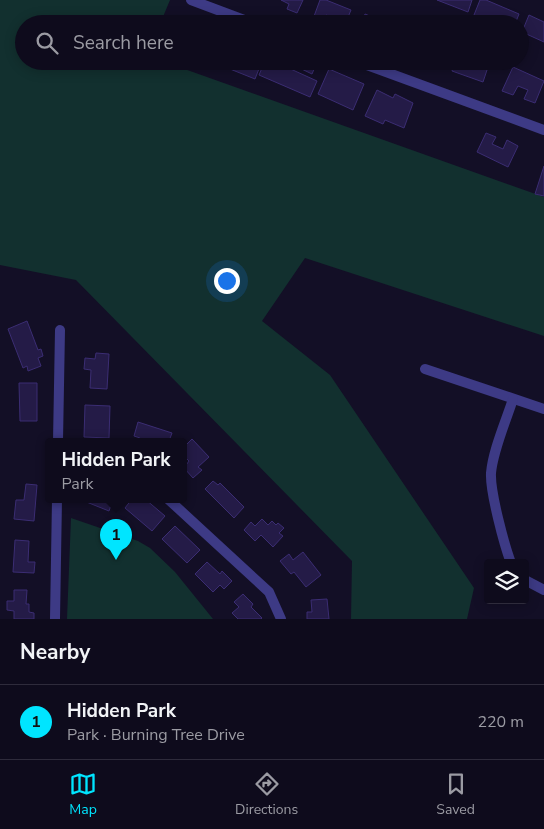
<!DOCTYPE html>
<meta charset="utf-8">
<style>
:root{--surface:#0e0b1c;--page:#1c1929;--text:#f1f3f6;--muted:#9b9ba3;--line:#2e2b3b;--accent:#00e5ff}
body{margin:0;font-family:"Nunito Sans",sans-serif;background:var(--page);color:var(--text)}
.controls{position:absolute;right:15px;bottom:15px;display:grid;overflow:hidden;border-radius:5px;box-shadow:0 2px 12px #0003}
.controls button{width:45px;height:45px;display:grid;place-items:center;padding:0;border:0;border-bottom:1px solid var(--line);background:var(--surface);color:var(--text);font:25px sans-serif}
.you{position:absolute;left:226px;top:280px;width:18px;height:18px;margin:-12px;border:4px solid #fff;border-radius:50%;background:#1a73e8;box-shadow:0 0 0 8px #1a73e833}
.badge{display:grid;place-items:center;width:32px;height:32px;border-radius:50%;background:var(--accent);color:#111;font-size:16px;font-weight:700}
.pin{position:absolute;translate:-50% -41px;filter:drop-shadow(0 1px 2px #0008)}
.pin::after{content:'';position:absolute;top:26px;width:18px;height:15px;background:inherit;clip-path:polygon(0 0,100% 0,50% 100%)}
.popup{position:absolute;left:45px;top:438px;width:142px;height:65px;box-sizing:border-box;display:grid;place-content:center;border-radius:5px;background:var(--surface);filter:drop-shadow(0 1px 4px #0005);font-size:16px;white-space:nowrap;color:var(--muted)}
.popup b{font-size:19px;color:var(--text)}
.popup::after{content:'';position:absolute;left:50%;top:100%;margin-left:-10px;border:10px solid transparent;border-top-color:var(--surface)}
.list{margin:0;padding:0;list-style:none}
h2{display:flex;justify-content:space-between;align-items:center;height:65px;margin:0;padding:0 20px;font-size:21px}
h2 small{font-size:16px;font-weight:400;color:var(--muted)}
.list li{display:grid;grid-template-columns:32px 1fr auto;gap:15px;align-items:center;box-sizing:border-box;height:75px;padding:0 20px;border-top:1px solid var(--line)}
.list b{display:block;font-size:19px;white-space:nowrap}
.list p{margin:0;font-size:16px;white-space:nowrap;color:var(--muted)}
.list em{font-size:16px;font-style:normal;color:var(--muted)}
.icon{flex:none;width:28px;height:28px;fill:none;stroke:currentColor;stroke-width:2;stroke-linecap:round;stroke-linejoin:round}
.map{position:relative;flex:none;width:544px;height:619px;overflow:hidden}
.search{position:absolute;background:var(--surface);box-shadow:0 2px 12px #0003;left:15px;right:15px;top:15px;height:55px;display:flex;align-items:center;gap:12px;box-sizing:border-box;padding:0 18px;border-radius:28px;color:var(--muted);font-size:19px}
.sheet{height:140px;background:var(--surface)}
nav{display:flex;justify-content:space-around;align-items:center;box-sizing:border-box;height:70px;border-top:1px solid var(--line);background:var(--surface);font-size:14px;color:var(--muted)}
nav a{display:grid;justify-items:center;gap:2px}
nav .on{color:var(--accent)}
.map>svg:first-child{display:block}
.green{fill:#12302f}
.building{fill:#241b47;stroke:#3b2d73}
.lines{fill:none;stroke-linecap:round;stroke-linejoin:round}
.minor{stroke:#3d3a85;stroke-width:10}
</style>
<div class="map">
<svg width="544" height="619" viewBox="0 0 544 619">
<rect width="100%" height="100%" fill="#130f26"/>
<g class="green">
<path d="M0,0H170L160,24H24V61H162L544,197V336L305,258L262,321L330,375L474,588L467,619H351L352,561L76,280L0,265Z"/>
<path d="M71,518L138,541L150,548L175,572L213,619H67Z"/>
</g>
<g class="building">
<path d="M281,0H303L297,13L287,9L289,4Z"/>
<path d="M320,0H326L351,10L346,22L349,24H335L337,19L326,15L323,23L313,19Z"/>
<path d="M437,0H472L468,12Z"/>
<path d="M480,0H486L519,14L515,24H495L474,15Z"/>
<path d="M365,14L389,24H361Z"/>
<path d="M529,15L544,22V42L522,32Z"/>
<path d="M210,61H262L255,79Z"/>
<path d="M265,61H273L317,81L310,97L259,75Z"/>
<path d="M285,61H316L317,62L312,74Z"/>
<path d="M455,61H464L487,70L483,82L452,71Z"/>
<path d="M513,67L544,81L535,103L524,99L528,90L518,86L513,95L502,91Z"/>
<path d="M329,69L364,84L353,110L318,94Z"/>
<path d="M377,90L393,98L395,94L413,103L404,128L385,120L383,124L365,116Z"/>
<path d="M486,133L496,137L492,144L503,149L507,140L518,146L508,167L477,152Z"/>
<path d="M544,166V196L535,194Z"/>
<path d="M27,321L38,350L41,349L43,356L38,358L41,366L28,371L27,366L23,368L8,329Z"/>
<path d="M96,353L109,354L107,389L90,388L91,370L84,369L85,358L95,359Z"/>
<path d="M19,383H37V421H20Z"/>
<path d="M85,405L110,406L109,438L84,437Z"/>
<path d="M138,422L172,433L169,441H139L140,438L134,436Z"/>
<path d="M192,439L209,457L198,467L202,470L193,478L184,468L189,461L184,456V447Z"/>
<path d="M213,481L218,485L220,483L244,507L234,518L205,489Z"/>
<path d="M26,484L37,485L34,521L14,519L16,500H24Z"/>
<path d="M79,499H113L109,511Z"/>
<path d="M132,499H145L165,516L152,531L125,508Z"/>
<path d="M262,519L268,525L272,521L276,525L278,523L284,528L279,533L283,536L273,547L261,535L255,541L244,530L251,522L255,526Z"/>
<path d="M175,526L200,550L187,563L162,539Z"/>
<path d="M15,540L29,541L28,562H35L34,573L13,572Z"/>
<path d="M303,552L321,575L306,587L294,572L291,574L280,561L289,554L293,560Z"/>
<path d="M207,562L220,574L222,571L232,581L224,589L220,585L213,592L195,574Z"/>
<path d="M14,590H27L26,604H29V612L34,613V619H14V611L7,610V601H14Z"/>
<path d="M243,594L253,604L251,607L262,618L261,619H238L232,613L239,607L234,602Z"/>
<path d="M327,599L329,619H307V612H312L311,600Z"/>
</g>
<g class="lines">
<g class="minor">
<path d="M191,0L255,24"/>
<path d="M356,61L544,130"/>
<path d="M425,369L544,409"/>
<path d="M58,441L60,330"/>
<path d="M168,499L269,592L281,619"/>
<path d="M511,563C504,544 490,492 491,473C493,450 506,421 513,399"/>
<path d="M525,580L544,590"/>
<path d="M55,619L57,499"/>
</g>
</g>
</svg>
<div class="controls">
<button><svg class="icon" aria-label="layers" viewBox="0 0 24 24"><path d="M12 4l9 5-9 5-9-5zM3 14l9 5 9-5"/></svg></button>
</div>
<div class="you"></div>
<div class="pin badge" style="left:116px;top:560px">1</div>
<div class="popup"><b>Hidden Park</b>Park</div>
<div class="search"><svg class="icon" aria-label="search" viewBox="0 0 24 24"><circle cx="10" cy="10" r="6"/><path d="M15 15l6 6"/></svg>Search here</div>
</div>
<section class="sheet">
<h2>Nearby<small></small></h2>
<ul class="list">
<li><span class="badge">1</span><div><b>Hidden Park</b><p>Park · Burning Tree Drive</p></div><em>220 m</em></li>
</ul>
</section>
<nav>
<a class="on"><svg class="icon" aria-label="map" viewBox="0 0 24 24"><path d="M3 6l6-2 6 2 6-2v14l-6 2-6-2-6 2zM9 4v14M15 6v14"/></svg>Map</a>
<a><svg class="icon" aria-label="directions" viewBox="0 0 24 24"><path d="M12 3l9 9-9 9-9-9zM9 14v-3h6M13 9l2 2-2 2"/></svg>Directions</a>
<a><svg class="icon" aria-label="saved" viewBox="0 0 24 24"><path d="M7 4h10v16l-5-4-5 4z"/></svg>Saved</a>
</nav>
